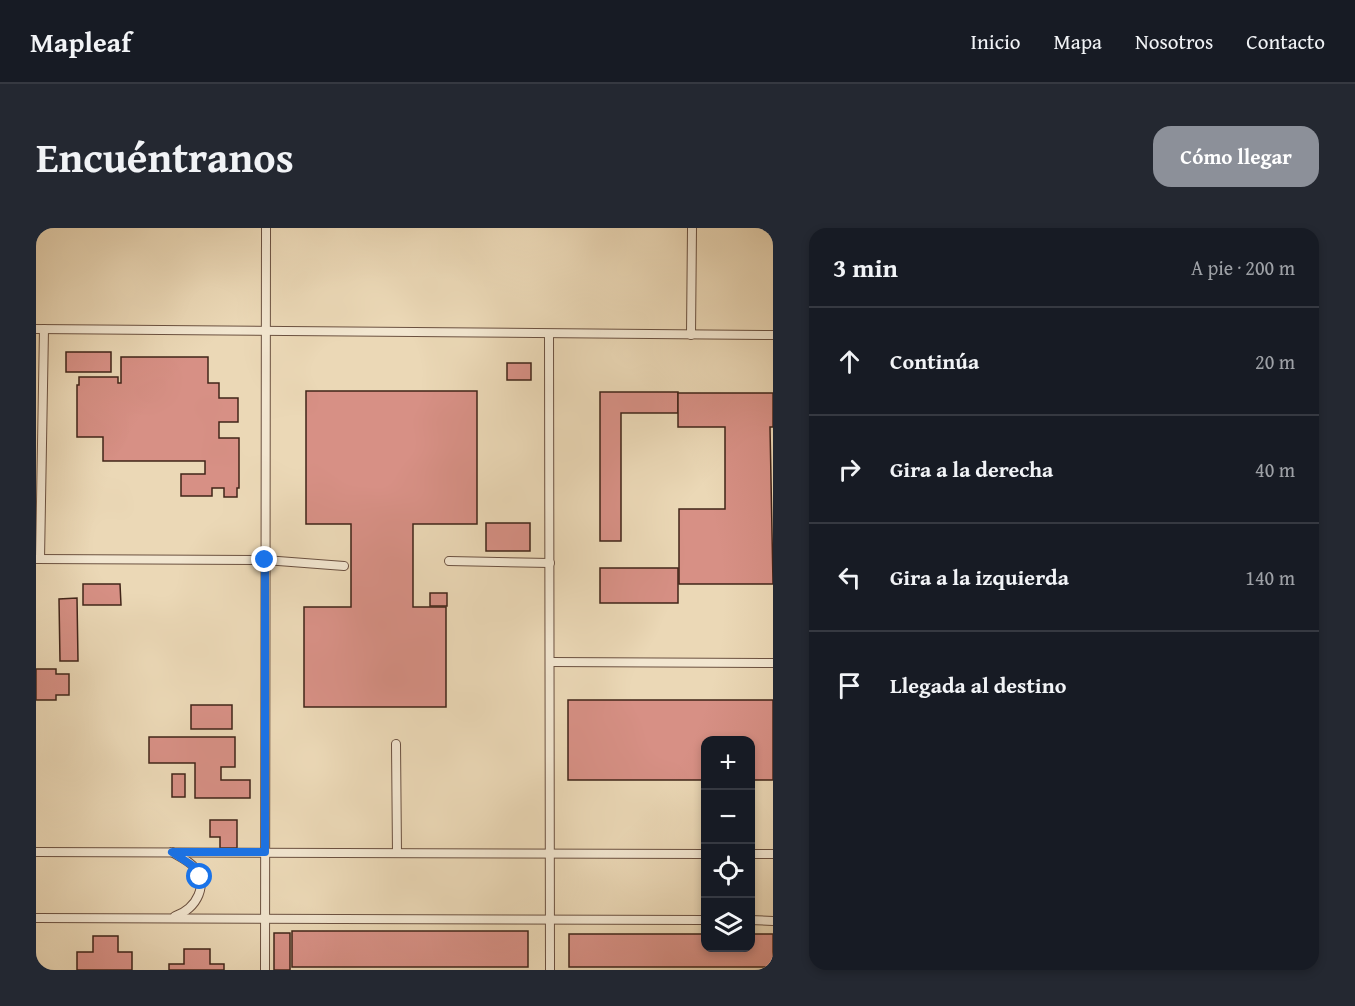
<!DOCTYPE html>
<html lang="es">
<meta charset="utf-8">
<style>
:root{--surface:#171b24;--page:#242831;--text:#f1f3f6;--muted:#9ea1a6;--line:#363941;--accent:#8c9099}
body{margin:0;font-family:"Gentium Book Plus",serif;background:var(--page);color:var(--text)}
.controls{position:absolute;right:18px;bottom:18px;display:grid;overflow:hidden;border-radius:12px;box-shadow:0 3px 9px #0003}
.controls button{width:54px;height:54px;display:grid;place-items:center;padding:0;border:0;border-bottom:2px solid var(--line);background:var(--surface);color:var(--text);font:30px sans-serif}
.stop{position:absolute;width:18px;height:18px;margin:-14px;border:4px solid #1a73e8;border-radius:50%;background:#fff}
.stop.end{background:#1a73e8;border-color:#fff;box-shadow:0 2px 6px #0008}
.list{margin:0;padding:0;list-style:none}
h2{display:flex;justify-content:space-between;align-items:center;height:78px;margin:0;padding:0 24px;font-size:26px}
h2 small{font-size:20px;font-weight:400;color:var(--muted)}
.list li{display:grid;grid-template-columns:39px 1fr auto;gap:18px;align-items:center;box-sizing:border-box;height:108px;padding:0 24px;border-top:2px solid var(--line)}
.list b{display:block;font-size:22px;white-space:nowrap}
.list em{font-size:20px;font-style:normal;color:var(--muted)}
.icon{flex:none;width:33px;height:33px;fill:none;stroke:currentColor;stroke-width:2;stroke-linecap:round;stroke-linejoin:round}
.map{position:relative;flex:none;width:737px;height:742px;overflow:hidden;border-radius:18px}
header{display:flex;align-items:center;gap:36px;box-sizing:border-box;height:84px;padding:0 30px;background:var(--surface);border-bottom:2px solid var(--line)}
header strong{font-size:28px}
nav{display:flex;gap:33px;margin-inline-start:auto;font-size:21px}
.intro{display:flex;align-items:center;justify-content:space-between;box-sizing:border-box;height:144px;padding:0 36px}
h1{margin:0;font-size:42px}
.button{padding:15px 27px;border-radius:18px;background:var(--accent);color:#fff;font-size:21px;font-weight:700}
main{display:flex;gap:36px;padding:0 36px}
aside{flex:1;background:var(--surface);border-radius:18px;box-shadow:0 3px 9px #0003}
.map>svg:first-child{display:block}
.building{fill:#d79085;stroke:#402419;stroke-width:1.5}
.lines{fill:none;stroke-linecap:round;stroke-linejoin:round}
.service-casing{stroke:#6b5140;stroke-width:10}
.service{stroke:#f2e6d0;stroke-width:8}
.route{stroke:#1a73e8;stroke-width:8}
</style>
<header>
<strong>Mapleaf</strong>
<nav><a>Inicio</a><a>Mapa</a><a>Nosotros</a><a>Contacto</a></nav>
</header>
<div class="intro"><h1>Encuéntranos</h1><a class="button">Cómo llegar</a></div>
<main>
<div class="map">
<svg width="737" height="742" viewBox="0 0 737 742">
<rect width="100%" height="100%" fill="#ebd8b6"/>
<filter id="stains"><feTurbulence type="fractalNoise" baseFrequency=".00333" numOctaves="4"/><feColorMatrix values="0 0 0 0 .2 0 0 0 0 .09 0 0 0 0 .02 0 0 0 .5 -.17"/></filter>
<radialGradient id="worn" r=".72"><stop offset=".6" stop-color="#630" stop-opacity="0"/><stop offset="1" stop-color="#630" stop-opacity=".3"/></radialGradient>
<g class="building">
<rect x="30" y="124" width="45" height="20"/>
<path d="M85,129H172V155H183V170H202V194H183V210H203V260H201V269H188V260H176V268H145V246H169V233H67V209H41V157H43V149H82V155H85Z"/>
<rect x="471" y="135" width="24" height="17"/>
<path d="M270,163H441V296H377V379H410V479H268V379H315V296H270Z"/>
<path d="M564,164H642V185H585V313H564Z"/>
<path d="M642,165H737V199H734L737,356H643V281H689V199H642Z"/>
<rect x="450" y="295" width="44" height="28"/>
<rect x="564" y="340" width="78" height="35"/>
<path d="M47,356H84L85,377H47Z"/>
<rect x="394" y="365" width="17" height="13"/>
<path d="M41,370L42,433H24L23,371Z"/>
<path d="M0,441H20V446H33V467H20V472H0Z"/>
<path d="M532,472H737V552H714V512H670V552H532Z"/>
<rect x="155" y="477" width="41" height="24"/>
<path d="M113,509H199V539H185V552H214V570H159V535H113Z"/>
<rect x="136" y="546" width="13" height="23"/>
<path d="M174,592H201V620H184V609H174Z"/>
<rect x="256" y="703" width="236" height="36"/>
<rect x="238" y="705" width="16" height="37"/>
<path d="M533,706H670V720H714V706H737V739H533Z"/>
<path d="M57,708H82V724H96V742H41V724H57Z"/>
<path d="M148,721H174V736H188V742H133V736H148Z"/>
</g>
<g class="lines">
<g class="service-casing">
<g id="service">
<path d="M0,101L737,107"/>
<path d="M513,106L514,742"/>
<path d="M655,107L656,0"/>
<path d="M0,331L229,332L308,338"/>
<path d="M4,331L8,101"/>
<path d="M413,333L514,335"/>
<path d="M514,434L737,435"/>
<path d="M360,516L361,625"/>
<path d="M0,624L670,626"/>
<path d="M136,624C142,628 151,632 156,637C175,655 160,682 139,688"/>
<path d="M714,626H737"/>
<path d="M0,690L670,692"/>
<path d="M714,692L737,693"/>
<path d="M229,742L230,0"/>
</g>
</g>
<use href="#service" class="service"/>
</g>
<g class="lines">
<path class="route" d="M164,649L157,638L136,624H229V332"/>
</g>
<rect width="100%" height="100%" filter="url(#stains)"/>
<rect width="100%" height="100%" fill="url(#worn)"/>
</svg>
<div class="controls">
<button>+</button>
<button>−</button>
<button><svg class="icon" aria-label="locate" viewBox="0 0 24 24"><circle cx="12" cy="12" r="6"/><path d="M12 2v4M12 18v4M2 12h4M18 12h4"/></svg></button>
<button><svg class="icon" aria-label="layers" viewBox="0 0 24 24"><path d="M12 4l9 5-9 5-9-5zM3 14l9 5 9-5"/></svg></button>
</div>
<div class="stop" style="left:164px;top:649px"></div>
<div class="stop end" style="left:229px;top:332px"></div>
</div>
<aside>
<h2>3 min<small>A pie · 200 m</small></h2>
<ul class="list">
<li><svg class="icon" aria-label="ahead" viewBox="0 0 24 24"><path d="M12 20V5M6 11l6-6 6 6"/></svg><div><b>Continúa</b></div><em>20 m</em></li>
<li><svg class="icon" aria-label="right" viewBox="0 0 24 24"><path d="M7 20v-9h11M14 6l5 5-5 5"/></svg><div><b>Gira a la derecha</b></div><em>40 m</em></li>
<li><svg class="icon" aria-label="left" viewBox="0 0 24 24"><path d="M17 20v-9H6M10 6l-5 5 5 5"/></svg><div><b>Gira a la izquierda</b></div><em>140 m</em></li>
<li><svg class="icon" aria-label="arrive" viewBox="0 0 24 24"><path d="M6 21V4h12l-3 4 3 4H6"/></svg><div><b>Llegada al destino</b></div></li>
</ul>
</aside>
</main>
